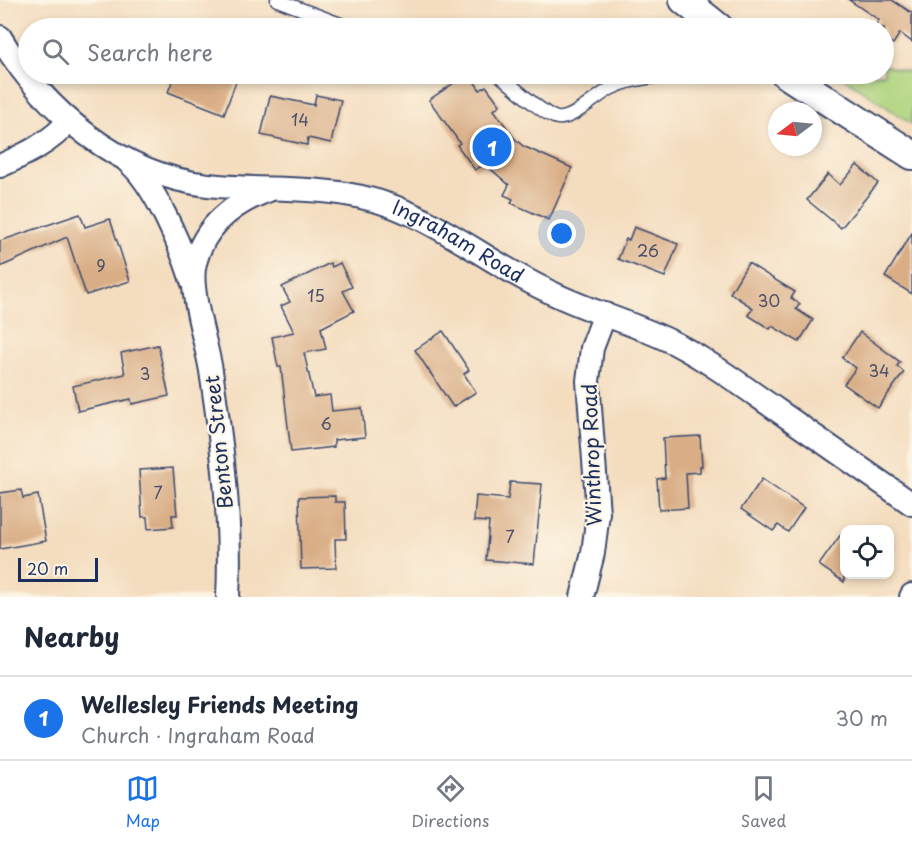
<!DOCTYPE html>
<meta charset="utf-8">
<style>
:root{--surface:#fff;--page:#f2f2f3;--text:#1f2937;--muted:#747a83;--line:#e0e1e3;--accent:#1a73e8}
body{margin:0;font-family:"Playpen Sans",sans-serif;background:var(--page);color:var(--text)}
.controls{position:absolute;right:18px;bottom:18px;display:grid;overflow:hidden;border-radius:12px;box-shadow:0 3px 9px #0003}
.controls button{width:54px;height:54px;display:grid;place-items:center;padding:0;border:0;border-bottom:2px solid var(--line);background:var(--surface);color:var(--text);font:30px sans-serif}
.compass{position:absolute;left:768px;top:102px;width:54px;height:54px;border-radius:50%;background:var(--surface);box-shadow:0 3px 9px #0003;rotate:254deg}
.scale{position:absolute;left:18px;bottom:15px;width:80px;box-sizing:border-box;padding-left:6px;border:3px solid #1b2f5e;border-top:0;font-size:16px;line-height:21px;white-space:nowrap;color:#1b2f5e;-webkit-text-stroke:4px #fcf5e5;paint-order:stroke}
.you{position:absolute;left:562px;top:234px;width:21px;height:21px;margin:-15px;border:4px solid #fff;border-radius:50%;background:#1a73e8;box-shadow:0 0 0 9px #1a73e833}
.badge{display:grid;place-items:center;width:39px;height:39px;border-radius:50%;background:var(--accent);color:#fff;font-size:20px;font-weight:700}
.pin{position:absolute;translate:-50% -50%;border:3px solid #fff;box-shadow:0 2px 6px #0006}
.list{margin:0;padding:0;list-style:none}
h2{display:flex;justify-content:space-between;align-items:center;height:78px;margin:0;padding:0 24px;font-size:26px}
h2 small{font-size:20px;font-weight:400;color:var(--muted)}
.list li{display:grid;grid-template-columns:39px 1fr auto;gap:18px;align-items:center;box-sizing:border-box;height:84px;padding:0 24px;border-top:2px solid var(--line)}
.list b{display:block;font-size:22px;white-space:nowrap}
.list p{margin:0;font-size:20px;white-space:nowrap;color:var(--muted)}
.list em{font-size:20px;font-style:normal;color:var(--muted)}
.icon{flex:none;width:33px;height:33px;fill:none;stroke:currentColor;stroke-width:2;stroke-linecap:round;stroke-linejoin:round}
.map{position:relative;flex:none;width:912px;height:597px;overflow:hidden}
.search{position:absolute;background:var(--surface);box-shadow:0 3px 9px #0003;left:18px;right:18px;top:18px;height:66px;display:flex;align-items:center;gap:15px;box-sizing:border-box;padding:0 21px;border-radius:33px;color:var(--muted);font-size:22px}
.sheet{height:162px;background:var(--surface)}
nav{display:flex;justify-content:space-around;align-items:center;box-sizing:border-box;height:84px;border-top:2px solid var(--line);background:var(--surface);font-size:16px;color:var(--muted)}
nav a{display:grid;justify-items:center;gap:3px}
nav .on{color:var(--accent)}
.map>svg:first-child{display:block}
.green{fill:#afd47e;stroke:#65826e;stroke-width:1.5}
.building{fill:#d9ad85}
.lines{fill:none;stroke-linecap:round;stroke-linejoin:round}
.service-casing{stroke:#3c496d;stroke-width:15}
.minor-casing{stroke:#3c496d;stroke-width:26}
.tertiary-casing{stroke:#3c496d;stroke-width:32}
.service{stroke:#fff;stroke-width:12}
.minor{stroke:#fff;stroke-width:22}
.tertiary{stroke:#fff;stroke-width:28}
.labels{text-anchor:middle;stroke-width:4.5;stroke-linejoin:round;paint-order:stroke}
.number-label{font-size:16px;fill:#4a4e68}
.street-label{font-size:20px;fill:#1b2f5e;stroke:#fcf5e5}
</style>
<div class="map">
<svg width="912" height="597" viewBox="0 0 912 597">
<rect width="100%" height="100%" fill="#fcf5e5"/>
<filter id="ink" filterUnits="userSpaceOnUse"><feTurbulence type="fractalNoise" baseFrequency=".0167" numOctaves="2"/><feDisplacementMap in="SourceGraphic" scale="12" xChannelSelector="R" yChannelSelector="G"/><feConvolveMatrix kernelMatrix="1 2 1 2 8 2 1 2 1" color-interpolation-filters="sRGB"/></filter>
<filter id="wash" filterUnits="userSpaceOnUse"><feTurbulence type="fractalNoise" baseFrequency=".008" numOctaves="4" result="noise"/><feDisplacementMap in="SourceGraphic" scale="24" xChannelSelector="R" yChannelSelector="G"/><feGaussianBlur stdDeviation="1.35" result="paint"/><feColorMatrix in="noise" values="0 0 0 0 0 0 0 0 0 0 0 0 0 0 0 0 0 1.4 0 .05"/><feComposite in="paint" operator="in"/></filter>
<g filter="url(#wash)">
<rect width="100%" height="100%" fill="#f4ddbf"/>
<path class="green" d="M884,65L912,73V124L838,74H884Z"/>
<g id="blocks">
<g class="building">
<path d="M849,0H892L912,13V42L900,33L893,44L884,37V28H874L879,20Z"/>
<path d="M175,74H222L237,79L224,114L168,92Z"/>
<path d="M467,74H469L480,90L486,86L500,105L494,110L515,139L523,146L572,168L549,220L511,203L513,199L504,195L509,185L485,164L475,170L457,145L460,143L429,100Z"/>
<path d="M316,95L341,100L331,143L308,138L307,145L261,135L270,96L314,105Z"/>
<path d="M857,165L878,183L841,228L807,200L828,174L840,185Z"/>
<path d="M80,214L85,227L110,219L130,281L86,295L67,237L0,267V241Z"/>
<path d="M634,227L678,244L665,277L618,259L626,239L629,240Z"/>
<path d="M912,233V294L885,277Z"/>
<path d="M330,263L332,267L340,263L352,287L343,291L354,311L321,328L326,349L304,353L314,397L330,395L332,411L362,408L365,437L334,440V447L291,452L281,367H278L272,337L294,332L281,306L290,302L282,287Z"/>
<path d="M748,263L795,292L791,298L800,304L796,309L813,320L799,342L772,326L770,329L748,315L753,308L730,293Z"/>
<path d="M443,331L469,370L464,374L476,392L453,407L415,350Z"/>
<path d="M860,332L900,362L897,366L904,372L878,408L844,384L856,368L842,358Z"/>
<path d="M158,345L169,396L132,404L131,399L78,411L73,386L125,374L121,353Z"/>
<path d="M700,436L702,466H700V472L686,473L688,508L659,510L657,479L665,478L663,438Z"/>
<path d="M173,468L177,515H172L173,527L148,529L147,517H142L139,470Z"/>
<path d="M762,479L804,508L788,532L778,525L773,531L741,509Z"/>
<path d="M510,482L542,484L534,564L486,560L489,522L474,521L476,496L508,499Z"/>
<path d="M21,490L23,498L38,495L46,541L0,549V493Z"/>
<path d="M335,496V502H345L346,539H335L336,568L301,569L299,497Z"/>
<path d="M844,530V582L819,565Z"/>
</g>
</g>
</g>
<g filter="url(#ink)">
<use href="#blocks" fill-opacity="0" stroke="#3c496d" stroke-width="1.5"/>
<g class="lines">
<g class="service-casing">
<g id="service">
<path d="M277,0L351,28"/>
<path d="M498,74C510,83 543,115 557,118C572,121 597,95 612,88C644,73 682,76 717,74"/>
</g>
</g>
<g class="minor-casing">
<g id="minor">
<path id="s1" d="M0,37C44,111 120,175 208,185C280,193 341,181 411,214C457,235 498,267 544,289C586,311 633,322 676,344C712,363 744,387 777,410C822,441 867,473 912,504"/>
<path d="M127,161C154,182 182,249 192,281"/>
<path d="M0,166C26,154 50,143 69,121"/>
<path d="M228,597C232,521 222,445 211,371C207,344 188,288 195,263C204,226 234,203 269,190"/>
<path d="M582,597L593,553L598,513L588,381L592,348L605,314"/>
<path d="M911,597L912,595"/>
</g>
</g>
<g class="tertiary-casing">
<g id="tertiary">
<path d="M684,0L719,28"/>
<path d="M786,74L912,155"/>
</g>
</g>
<use href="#service" class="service"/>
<use href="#minor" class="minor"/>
<use href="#tertiary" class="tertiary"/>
</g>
</g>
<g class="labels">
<g class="number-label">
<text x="300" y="126">14</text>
<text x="648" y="257">26</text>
<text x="101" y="272">9</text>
<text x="316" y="302">15</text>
<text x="769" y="307">30</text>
<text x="879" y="377">34</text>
<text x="145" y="380">3</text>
<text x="326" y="430">6</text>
<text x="158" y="499">7</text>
<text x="510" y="543">7</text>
</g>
<g class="street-label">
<text dy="7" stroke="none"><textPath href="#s1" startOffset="525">Ingraham Road</textPath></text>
<text transform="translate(219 442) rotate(-96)" y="7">Benton Street</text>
<text transform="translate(592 455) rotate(-92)" y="7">Winthrop Road</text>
</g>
</g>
</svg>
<div class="controls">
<button><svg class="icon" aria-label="locate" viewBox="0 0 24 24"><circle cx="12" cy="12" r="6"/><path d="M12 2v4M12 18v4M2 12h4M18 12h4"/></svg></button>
</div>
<svg class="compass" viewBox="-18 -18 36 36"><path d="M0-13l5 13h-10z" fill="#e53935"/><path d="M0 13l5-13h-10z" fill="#747a83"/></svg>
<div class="scale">20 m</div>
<div class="you"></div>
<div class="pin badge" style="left:492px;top:147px">1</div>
<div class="search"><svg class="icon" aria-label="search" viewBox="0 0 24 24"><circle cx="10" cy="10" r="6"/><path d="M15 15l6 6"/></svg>Search here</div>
</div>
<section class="sheet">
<h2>Nearby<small></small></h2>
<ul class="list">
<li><span class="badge">1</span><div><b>Wellesley Friends Meeting</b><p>Church · Ingraham Road</p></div><em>30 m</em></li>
</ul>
</section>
<nav>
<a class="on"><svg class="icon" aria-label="map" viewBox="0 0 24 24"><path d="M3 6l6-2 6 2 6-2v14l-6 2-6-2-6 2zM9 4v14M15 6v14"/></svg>Map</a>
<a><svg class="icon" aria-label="directions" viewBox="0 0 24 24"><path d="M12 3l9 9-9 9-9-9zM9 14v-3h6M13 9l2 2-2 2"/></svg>Directions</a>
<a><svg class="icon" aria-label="saved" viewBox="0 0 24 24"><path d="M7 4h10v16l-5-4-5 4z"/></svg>Saved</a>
</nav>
